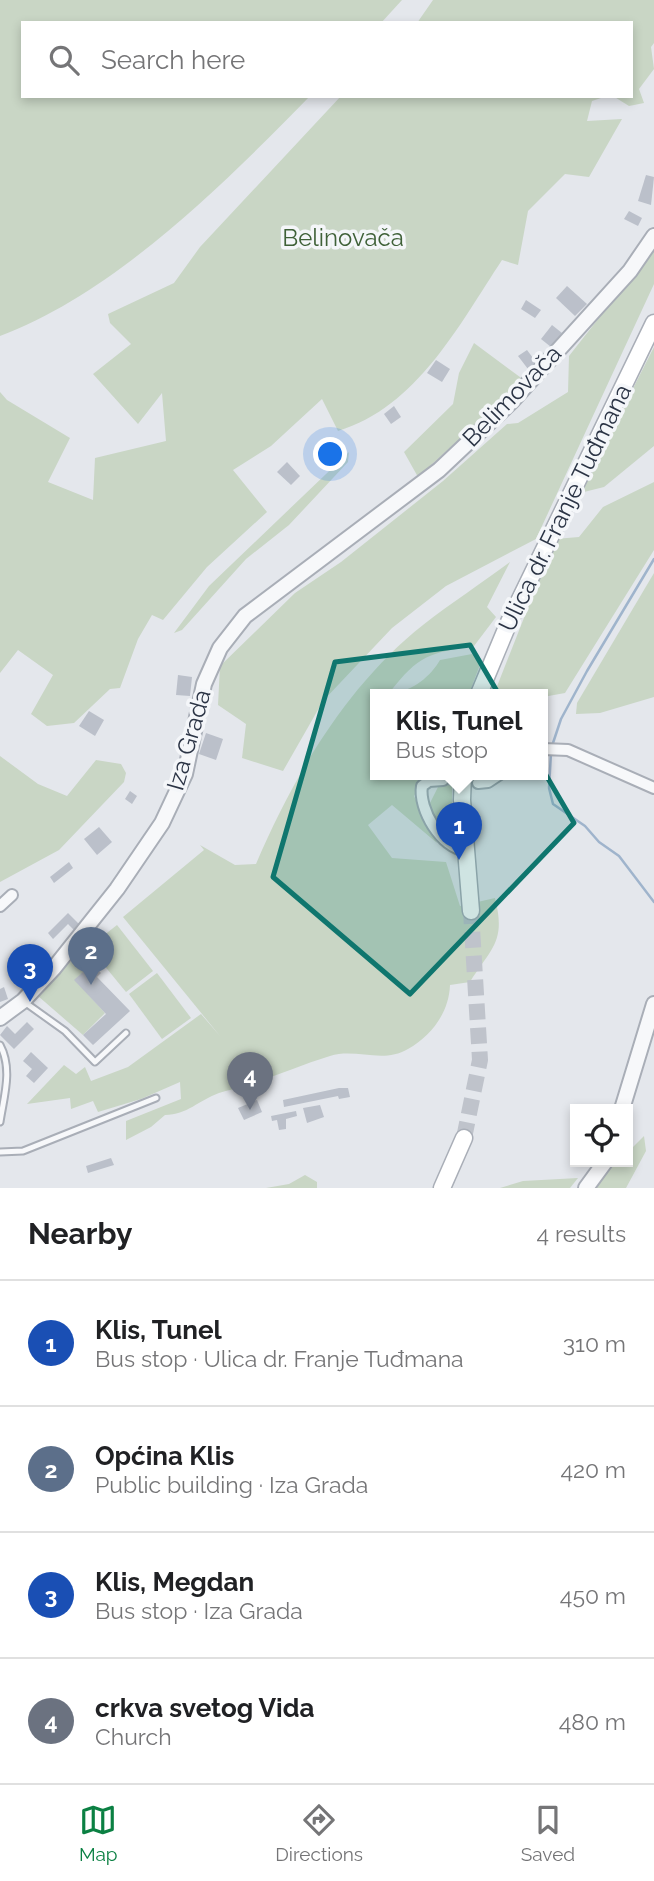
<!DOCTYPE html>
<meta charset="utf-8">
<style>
:root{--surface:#fff;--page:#f2f2f2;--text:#202124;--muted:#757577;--line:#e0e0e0;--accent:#0b8043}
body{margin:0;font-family:Raleway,sans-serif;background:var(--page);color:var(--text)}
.controls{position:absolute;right:21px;bottom:21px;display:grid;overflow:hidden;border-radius:0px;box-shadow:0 4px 10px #0003}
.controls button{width:63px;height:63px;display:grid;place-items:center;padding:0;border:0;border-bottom:2px solid var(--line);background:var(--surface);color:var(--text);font:35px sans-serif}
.you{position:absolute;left:331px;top:455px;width:24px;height:24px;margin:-18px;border:5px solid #fff;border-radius:50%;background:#1a73e8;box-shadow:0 0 0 10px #1a73e833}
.badge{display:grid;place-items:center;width:46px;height:46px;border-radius:50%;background:var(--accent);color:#fff;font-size:23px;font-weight:700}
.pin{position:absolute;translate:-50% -58px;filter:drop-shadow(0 2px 4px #0008)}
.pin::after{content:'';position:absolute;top:37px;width:24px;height:21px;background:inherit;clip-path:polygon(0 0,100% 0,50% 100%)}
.popup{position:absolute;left:370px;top:689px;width:178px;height:91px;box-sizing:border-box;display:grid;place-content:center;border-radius:0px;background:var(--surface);filter:drop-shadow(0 2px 5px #0005);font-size:23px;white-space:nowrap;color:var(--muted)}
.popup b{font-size:26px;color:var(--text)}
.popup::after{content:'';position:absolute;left:50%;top:100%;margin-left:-14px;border:14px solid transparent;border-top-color:var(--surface)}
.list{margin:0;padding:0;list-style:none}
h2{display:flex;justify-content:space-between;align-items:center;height:91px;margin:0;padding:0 28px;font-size:30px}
h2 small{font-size:23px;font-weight:400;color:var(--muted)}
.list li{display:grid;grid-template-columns:46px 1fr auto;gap:21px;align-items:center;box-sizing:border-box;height:126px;padding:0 28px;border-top:2px solid var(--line)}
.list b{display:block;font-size:26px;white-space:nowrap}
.list p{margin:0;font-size:23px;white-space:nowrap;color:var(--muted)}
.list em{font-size:23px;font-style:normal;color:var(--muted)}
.icon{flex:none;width:38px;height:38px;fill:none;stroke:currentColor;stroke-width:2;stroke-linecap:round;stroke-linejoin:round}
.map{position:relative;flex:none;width:654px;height:1188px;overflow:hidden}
.search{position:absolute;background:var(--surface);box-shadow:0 4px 10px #0003;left:21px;right:21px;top:21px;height:77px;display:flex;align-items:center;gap:18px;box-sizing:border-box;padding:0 24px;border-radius:0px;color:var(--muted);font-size:26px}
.sheet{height:595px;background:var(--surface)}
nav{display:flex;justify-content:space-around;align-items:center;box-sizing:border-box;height:98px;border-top:2px solid var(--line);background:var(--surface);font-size:19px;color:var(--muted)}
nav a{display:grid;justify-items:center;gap:4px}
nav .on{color:var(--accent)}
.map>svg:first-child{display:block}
.green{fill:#c9d6c5}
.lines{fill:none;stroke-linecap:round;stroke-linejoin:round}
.stream{stroke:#9fb4cc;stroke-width:2.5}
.building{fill:#bbc0ca}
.minor-tunnel{stroke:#bfc3cb;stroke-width:10;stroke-dasharray:10 5;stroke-linecap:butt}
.secondary-tunnel{stroke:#bfc3cb;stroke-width:16;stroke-dasharray:16 8;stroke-linecap:butt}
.service-casing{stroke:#a9aeb7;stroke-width:9}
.minor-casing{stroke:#a9aeb7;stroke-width:14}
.tertiary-casing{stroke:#a9aeb7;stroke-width:18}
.secondary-casing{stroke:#a9aeb7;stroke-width:19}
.service{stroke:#f7f8fa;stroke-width:5}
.minor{stroke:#f7f8fa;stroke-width:10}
.tertiary{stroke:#f7f8fa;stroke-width:14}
.secondary{stroke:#fff;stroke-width:16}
.marked{fill:#0f766e;fill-opacity:0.2;stroke:#0f766e;stroke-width:5;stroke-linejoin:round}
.labels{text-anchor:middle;stroke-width:7;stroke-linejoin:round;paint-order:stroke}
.park-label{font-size:24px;fill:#3f6138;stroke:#f4f6f9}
.street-label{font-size:24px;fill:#2b3445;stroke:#f4f6f9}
</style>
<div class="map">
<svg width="654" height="1188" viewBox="0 0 654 1188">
<rect width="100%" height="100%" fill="#e4e7ec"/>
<g class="green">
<path d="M0,0H402L381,23H23V96H310C225,183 115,293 0,336Z"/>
<path d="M433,0H654V43L651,47L654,69L639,89L644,103L629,106L613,96H631V23H417Z"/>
<path d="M341,96H607L592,101L587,121L622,119L589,177L565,174L528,211L518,265L502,260C459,325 417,407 338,431L322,399L271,446L233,470L267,512L207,567L163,620L152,615L138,639L120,688L110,689L74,723L47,726L31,714L53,675L18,650L0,673V392L7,400L70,438L48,482L93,500L95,458L166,441L162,393L138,424L93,374L131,344L110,323L108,314L174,283L200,247Z"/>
<path d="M654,248V284L536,539L446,586L392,628L323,701L283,771L242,758L246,724L218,705L220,666L295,593L341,562L443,481L507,424L518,423L568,392L569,356Z"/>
<path d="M474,343L524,380L418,477L404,452L453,404L459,373Z"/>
<path d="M654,347V446L604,487L580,493Z"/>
<path d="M349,452L348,462L289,525L246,559L182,630L174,633L209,586Z"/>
<path d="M654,482V550L565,693L543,697V694H494L555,539L579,537L603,507Z"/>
<path d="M510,562L487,607L496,617L474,646C429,653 419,655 390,692C410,694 431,676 440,660L472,654L481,662L469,694H375V774H452V839L428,807L442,779L420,785L414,796L437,843L392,805L368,825L392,858L446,862L460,906L495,898C506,942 492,947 470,982L450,985C449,1013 431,1036 408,1049C383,1064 356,1048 330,1056C304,1064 280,1074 255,1083C243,1088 230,1089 219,1093C199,1100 187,1115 165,1115L151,1127L126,1140V1121L181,1099L180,1082L141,1099L98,1112L93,1101L71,1109L70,1098L27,1104L64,1065L76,1074L85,1067L91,1081L128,1067L201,1014L220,1036L123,917L204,850L200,845L235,865L256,864C294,775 347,685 423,625C451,603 482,583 510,562Z"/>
<path d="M654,573V697L600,713L576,714L577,703Z"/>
<path d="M0,756L38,784L67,796L96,760L121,764L126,773L124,782L59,850L0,882Z"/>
<path d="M117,925L153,971L126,992L89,947Z"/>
<path d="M79,953L92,964L75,980L105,1013L83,1035L38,996Z"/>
<path d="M157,973L191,1018L162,1039L129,994Z"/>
<path d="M644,1136L646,1151L626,1188H593L617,1162H628V1152Z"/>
<path d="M305,1175L317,1182V1188H266L289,1184Z"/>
<path d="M578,1178L570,1188H500L523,1181Z"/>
</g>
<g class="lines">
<g class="stream">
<path d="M552,746L561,719L587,671L654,559"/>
<path d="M551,753L549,788L553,804L585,826L599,842L619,856L654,902"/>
</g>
</g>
<g class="building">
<path d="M646,175L654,177L651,205L638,201Z"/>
<path d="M629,211L642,218L638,226L624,219Z"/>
<path d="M567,286L587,304L575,316L556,298Z"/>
<path d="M526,300L541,310L535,318L521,309Z"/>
<path d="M552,325L562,333L551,347L541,339Z"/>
<path d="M527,350L536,362L528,369L518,356Z"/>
<path d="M436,360L450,369L442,382L427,373Z"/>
<path d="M394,406L401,417L391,424L384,414Z"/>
<path d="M287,462L300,476L291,485L277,472Z"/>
<path d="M178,675L192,677L190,696L176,695Z"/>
<path d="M89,711L104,720L95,736L79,726Z"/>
<path d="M206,733L223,739L216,760L199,754Z"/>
<path d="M130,791L137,796L132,804L125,799Z"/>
<path d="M99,827L112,842L97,855L84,839Z"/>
<path d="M69,862L73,868L54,883L50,877Z"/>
<path d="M68,913L82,927L77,933L68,924L53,939L48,933Z"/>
<path d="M92,964L101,973L97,977L130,1011L93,1045L83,1035L106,1014L74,980Z"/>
<path d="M4,987L8,999L0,1002V989Z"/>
<path d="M27,1022L34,1029L14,1049L0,1035L7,1026L15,1034Z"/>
<path d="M31,1052L48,1068L34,1083L26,1076L32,1069L23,1061Z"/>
<path d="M339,1088H348L350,1097L339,1099L338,1096L284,1107L283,1100Z"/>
<path d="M257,1100L262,1112L244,1120L238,1108Z"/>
<path d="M320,1105L324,1117L307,1123L303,1108Z"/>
<path d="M296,1111L297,1116L286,1119V1129L279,1130L277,1120L272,1121L271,1116Z"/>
<path d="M111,1158L114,1165L88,1173L86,1166Z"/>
</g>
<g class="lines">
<path class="minor-tunnel" d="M443,780L478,783"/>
<path class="secondary-tunnel" d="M464,1138L480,1060L471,911"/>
<g class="service-casing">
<g id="service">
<path d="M23,1001L65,1031L95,1062L126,1033"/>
<path d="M0,1045C13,1069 4,1096 0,1122"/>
<path d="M0,1152L23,1151L156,1098"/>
</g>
</g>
<g class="minor-casing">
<g id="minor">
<path d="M543,749L568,750L654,788"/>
<path d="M443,780L429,781L422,786C418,809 442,849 465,850"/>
<path d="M478,783L488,782L500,774"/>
<path d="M0,906L12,895"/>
</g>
</g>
<g class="tertiary-casing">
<g id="tertiary">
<path d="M0,1018L23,1001L54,968L117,889L162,823L185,774L204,684L220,648L245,616L439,470L512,401L630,271L654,236"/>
<path d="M622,1109L654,1004"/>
<path d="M586,1188L605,1162"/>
</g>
</g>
<g class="secondary-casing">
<g id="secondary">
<path d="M479,694L509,622L654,323"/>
<path d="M463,774L462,800L471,911"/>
<path d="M442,1188L464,1138"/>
</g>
</g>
<use href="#service" class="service"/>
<use href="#minor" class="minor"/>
<use href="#tertiary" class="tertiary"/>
<use href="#secondary" class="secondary"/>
</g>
<path class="marked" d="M470,645L574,823L410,994L273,877L335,662Z"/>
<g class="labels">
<g class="park-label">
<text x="343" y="246">Belinovača</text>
</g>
<g class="street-label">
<text transform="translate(512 396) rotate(-46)" y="8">Belimovača</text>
<text transform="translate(565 508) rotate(-64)" y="8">Ulica dr. Franje Tuđmana</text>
<text transform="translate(189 740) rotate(-74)" y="8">Iza Grada</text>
</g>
</g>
</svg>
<div class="controls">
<button><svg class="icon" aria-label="locate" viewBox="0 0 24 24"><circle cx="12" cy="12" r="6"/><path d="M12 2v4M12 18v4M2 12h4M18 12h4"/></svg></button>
</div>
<div class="you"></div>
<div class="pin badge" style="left:459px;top:860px;background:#1a4fb4">1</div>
<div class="popup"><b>Klis, Tunel</b>Bus stop</div>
<div class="pin badge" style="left:91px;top:985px;background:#5c6f8a">2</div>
<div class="pin badge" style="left:30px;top:1002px;background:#1a4fb4">3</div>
<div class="pin badge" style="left:250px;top:1110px;background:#6b7280">4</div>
<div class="search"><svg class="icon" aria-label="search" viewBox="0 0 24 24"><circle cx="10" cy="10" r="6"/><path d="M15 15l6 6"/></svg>Search here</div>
</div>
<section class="sheet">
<h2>Nearby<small>4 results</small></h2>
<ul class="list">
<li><span class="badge" style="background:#1a4fb4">1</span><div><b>Klis, Tunel</b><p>Bus stop · Ulica dr. Franje Tuđmana</p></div><em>310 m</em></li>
<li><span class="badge" style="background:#5c6f8a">2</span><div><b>Općina Klis</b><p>Public building · Iza Grada</p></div><em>420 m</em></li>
<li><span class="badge" style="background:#1a4fb4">3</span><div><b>Klis, Megdan</b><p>Bus stop · Iza Grada</p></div><em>450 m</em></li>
<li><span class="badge" style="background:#6b7280">4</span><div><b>crkva svetog Vida</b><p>Church</p></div><em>480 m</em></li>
</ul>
</section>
<nav>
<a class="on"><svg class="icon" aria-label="map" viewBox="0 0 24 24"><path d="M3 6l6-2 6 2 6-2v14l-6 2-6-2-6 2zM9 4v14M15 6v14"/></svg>Map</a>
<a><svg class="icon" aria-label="directions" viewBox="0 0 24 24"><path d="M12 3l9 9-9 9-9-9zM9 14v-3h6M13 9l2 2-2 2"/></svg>Directions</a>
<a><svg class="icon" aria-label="saved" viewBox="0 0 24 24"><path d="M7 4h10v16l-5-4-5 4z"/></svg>Saved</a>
</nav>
